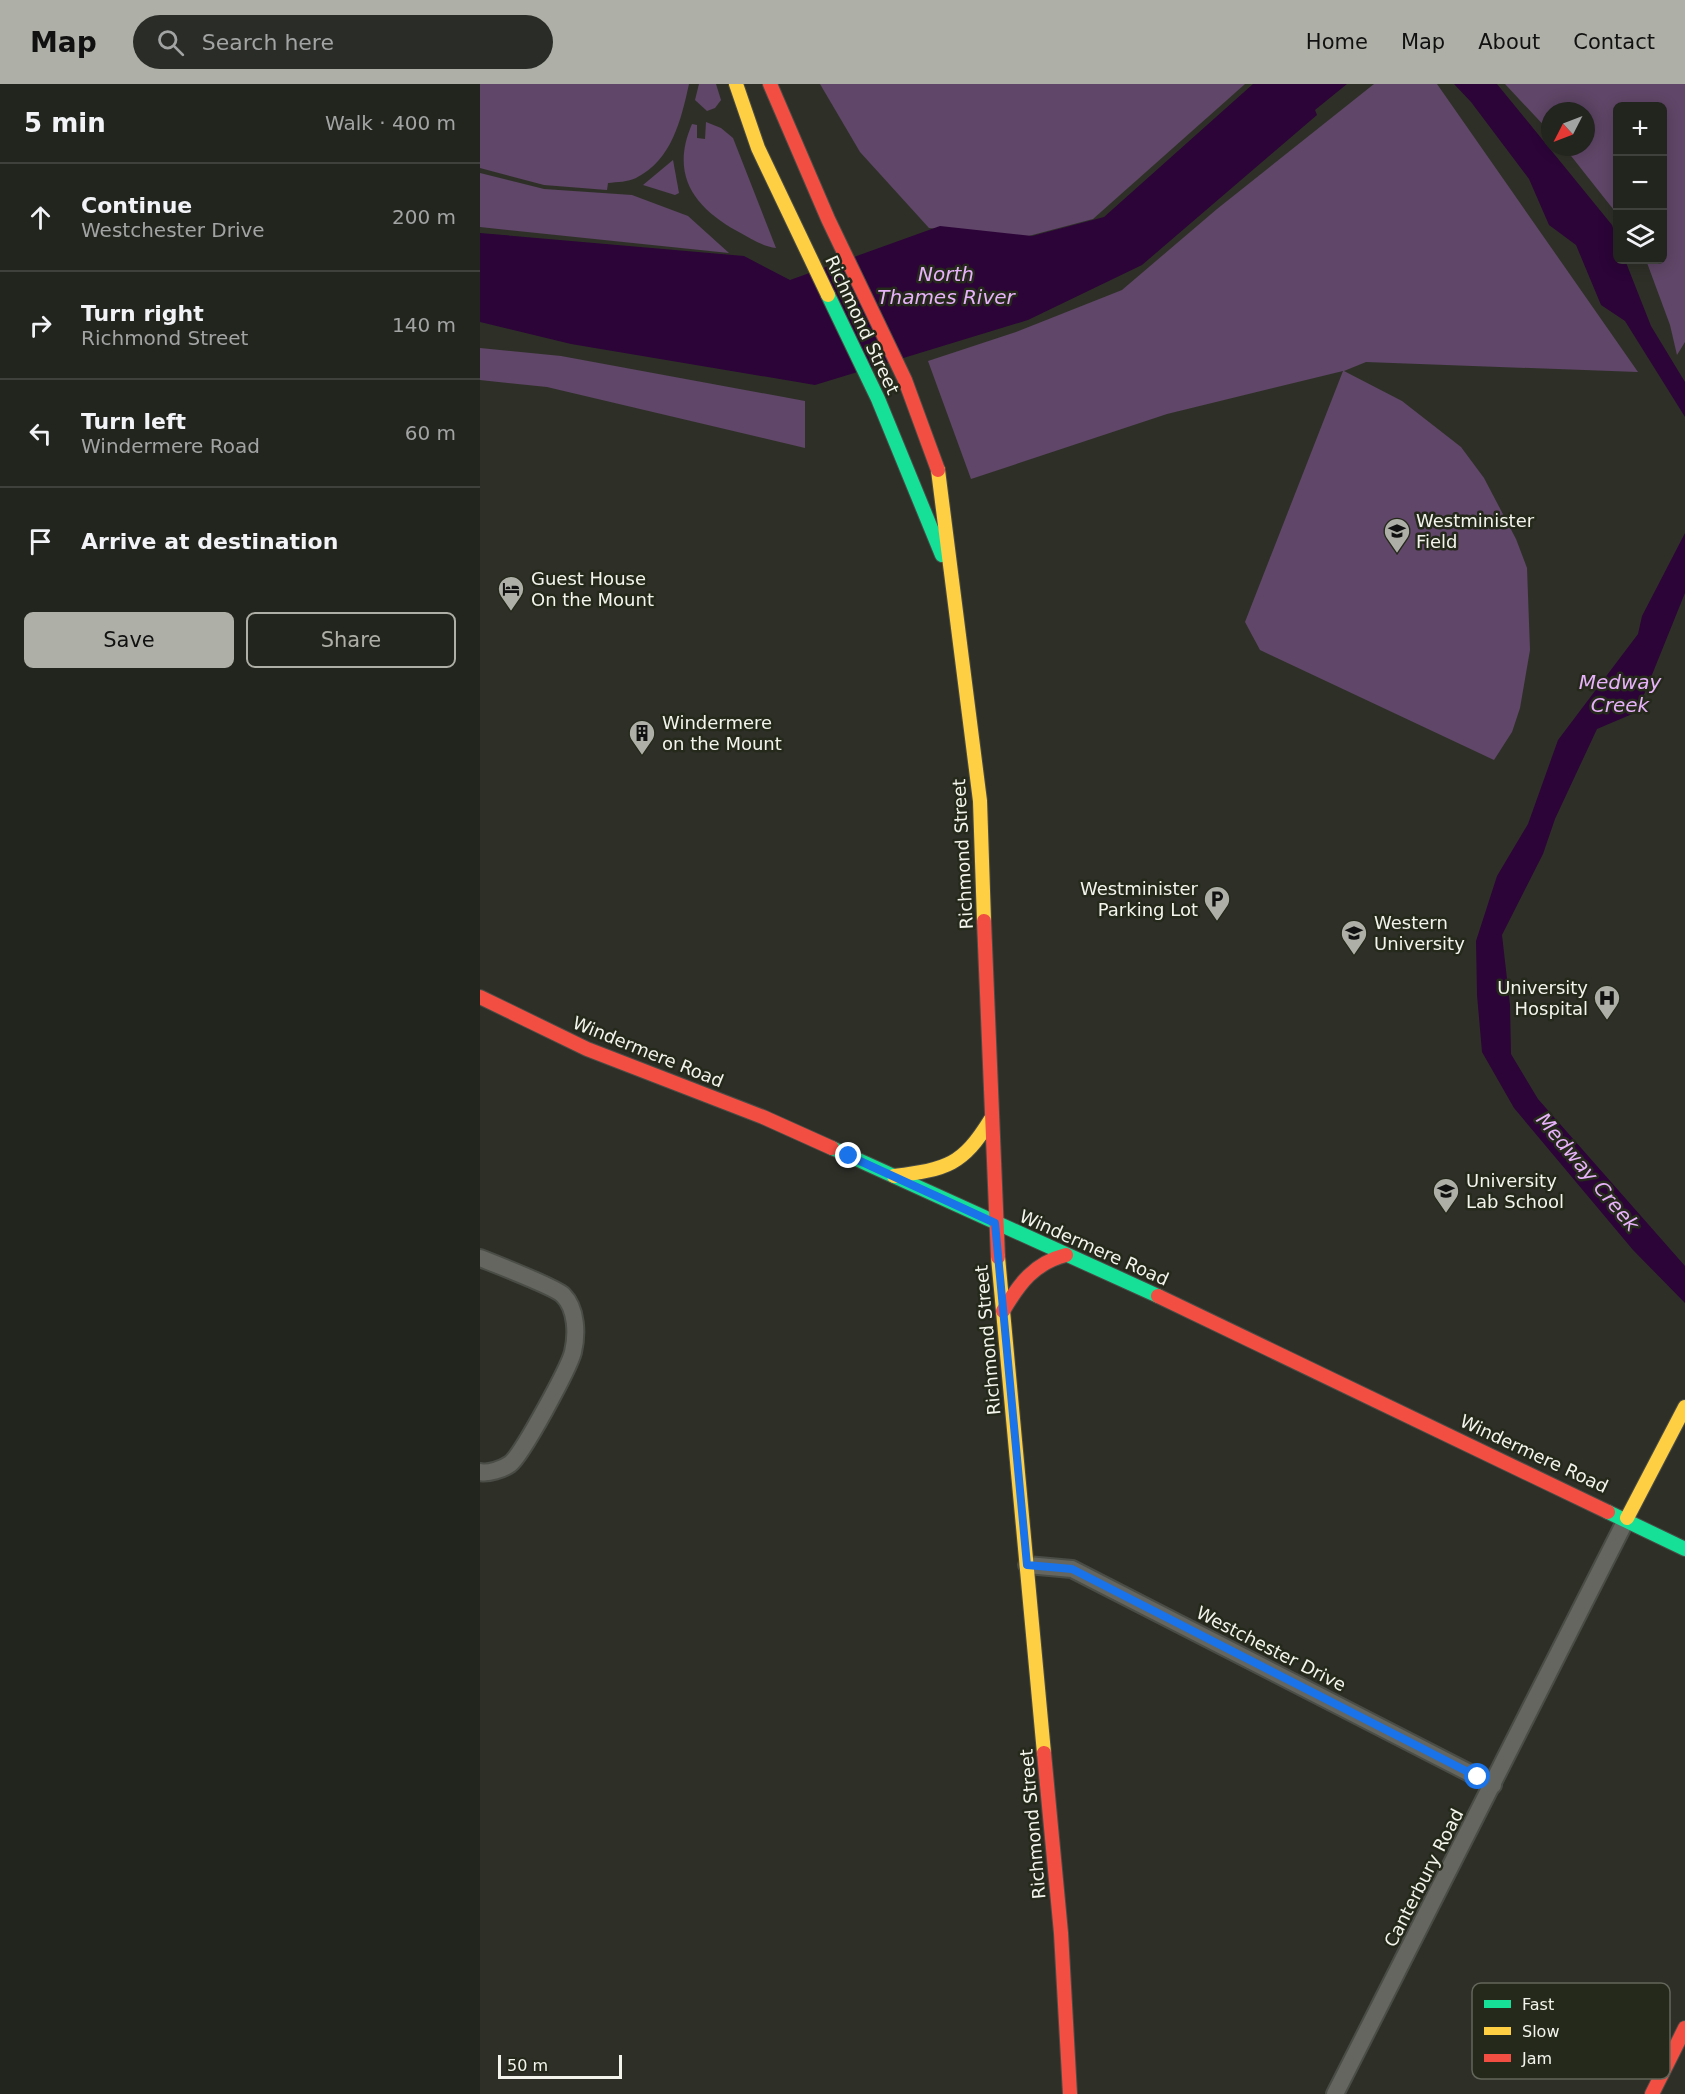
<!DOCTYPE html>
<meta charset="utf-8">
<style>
:root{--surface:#22241e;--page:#2a2c27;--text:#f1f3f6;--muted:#a2a4a4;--line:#3f413c;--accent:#aeb0a7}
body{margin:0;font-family:"DejaVu Sans",sans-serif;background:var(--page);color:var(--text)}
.controls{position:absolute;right:18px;top:18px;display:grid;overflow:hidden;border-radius:9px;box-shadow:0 3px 15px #0003}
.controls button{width:54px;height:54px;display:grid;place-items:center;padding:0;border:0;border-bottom:2px solid var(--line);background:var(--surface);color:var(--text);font:30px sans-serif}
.compass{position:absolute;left:1061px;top:18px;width:54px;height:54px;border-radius:50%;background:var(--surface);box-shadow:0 3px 15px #0003;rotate:228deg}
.scale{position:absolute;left:18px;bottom:15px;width:124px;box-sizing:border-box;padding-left:6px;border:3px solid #f3f5ec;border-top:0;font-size:16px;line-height:21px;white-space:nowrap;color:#f3f5ec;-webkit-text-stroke:4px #25291b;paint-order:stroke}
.stop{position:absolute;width:18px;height:18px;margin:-14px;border:4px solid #1a73e8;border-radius:50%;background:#fff}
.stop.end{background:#1a73e8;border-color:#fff;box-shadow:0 2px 6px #0008}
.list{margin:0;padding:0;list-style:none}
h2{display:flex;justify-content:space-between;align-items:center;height:78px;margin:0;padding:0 24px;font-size:26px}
h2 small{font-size:20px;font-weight:400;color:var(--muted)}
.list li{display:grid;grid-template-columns:39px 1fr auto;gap:18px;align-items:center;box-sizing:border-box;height:108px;padding:0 24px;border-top:2px solid var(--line)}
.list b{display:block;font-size:22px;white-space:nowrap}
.list p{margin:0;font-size:20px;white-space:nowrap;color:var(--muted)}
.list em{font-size:20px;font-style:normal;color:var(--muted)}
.actions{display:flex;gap:12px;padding:18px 24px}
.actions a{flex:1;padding:14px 0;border:2px solid var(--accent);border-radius:9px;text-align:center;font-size:21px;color:var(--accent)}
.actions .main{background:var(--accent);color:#111}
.icon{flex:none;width:33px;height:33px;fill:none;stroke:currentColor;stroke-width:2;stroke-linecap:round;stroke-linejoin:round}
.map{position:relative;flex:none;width:1205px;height:2010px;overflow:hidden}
header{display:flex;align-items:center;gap:36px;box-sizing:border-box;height:84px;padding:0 30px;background:var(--accent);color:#111}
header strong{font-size:28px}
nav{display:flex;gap:33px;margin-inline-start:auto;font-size:21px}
.search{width:420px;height:54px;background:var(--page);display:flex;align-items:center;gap:15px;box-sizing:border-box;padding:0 21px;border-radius:33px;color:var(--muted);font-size:22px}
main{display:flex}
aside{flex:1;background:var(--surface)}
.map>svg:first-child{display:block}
.green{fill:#604668}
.water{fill:#2c0438}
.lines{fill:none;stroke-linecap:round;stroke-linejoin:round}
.street-casing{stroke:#4a4c46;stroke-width:20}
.fast-casing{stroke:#4a4c46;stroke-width:16}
.slow-casing{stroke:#4a4c46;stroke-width:16}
.jam-casing{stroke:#4a4c46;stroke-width:16}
.street{stroke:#64665f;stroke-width:16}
.fast{stroke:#16e098;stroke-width:14}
.slow{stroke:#ffcf43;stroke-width:14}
.jam{stroke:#f24e42;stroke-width:14}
.route{stroke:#1a73e8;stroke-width:8}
.labels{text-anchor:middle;stroke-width:5;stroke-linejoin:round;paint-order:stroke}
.street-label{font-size:18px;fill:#f3f5ec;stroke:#25291b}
.poi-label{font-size:18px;fill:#f3f5ec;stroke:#25291b;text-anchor:start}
.water-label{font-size:20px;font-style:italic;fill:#e8b2fb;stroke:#25291b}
.key{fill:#25291b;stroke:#63665a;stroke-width:1.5}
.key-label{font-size:16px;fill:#f3f5ec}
</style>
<header>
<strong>Map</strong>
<div class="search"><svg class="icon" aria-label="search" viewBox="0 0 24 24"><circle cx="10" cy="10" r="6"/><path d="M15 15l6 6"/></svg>Search here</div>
<nav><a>Home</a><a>Map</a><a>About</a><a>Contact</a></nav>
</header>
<main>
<aside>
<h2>5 min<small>Walk · 400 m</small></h2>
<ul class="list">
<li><svg class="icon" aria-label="ahead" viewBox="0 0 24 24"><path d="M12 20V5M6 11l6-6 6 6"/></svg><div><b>Continue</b><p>Westchester Drive</p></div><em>200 m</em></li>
<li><svg class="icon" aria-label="right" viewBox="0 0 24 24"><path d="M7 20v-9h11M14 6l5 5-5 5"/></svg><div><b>Turn right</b><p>Richmond Street</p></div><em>140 m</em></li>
<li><svg class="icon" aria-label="left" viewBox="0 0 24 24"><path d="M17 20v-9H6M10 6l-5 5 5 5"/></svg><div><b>Turn left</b><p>Windermere Road</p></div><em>60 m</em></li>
<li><svg class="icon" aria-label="arrive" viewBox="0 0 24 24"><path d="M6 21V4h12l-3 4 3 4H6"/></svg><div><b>Arrive at destination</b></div></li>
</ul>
<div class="actions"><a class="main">Save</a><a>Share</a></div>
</aside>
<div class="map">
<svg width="1205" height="2010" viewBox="0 0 1205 2010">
<rect width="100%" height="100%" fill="#2e3028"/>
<g class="green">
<path d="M0,0H209C201,36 192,76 156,94C148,98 137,98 128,99L127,106L64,101L0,84Z"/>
<path d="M219,0H236L241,16L235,24L227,27L215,16Z"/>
<path d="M340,0H765L613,135L541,154L449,144L380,68Z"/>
<path d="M894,0H957L1158,288L886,278L864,287L922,317L981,363L1004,394L1036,455L1047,484L1050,566L1040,624L1032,648L1014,676L780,566L765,538L863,287L687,330L491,395L448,277L536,248L642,206L737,125Z"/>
<path d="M1025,0H1205V258L1197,271L1190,241L1166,176H1182V22H1138L1137,130L1084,63H1106V27H1070V48Z"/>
<path d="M226,38L241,44L253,54L296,164C281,162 270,154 257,147C214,123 190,91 212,40L217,41V54L225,55Z"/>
<path d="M193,76L199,109L195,111L163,101Z"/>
<path d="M0,89L64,105L152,111L208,132L249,169L0,143Z"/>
<path d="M0,264L81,272L325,317V364L67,303L0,296Z"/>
</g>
<g class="water">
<path d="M773,0H867L835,26L837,31L662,181L548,236L335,301L91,260L0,238V149L264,172L310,196L460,142L552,152L624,133Z"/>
<path d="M974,0H1017L1132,141L1137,156L1138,176H1145L1171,242L1205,298V333L1145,237L1121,221L1096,161L1069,141L1049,95L991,18Z"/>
<path d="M1205,449V509L1157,628L1117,645L1075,735L1063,770L1022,851L1030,921L1031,970L1058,1015L1205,1182V1219L1153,1166L1034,1024L1002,968L997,911L996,857L1017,792L1048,740L1078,656L1158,550L1162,532Z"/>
</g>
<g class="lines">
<g class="street-casing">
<g id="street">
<path d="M0,1174C15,1180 75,1203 83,1211C97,1225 97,1251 93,1268C89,1284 42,1371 30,1380C23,1385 8,1390 0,1388"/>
<path d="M547,1481L592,1485L1013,1701"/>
<path d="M855,2010L1147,1434"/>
</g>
</g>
<g class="fast-casing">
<g id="fast">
<path d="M348,211L398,315L462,471"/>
<path d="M352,1064L678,1212"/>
<path d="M1128,1428L1205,1465"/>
</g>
</g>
<g class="slow-casing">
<g id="slow">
<path d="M256,0L278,64L348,211"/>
<path d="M458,386L500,717L504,837"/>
<path d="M414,1092C467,1085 482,1082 511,1035"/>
<path d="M518,1173L564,1669"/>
<path d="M1147,1434L1205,1323"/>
</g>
</g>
<g class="jam-casing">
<g id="jam">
<path d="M290,0L348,135L425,296L458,386"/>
<path d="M504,837L518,1173"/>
<path d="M0,913L107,965L283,1033L352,1064"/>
<path d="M678,1212L1128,1428"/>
<path d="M523,1227C539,1200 554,1179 586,1171"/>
<path d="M564,1669L581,1849L590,2010"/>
<path d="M1172,2010L1205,1944"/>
</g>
</g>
<use href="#street" class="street"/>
<use href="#fast" class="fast"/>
<use href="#slow" class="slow"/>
<use href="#jam" class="jam"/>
</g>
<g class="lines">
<path class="route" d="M369,1072L515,1139L547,1481L592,1485L998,1693"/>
</g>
<defs>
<g id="university-pin" transform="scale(1.35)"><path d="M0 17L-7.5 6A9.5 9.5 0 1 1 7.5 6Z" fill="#aeb0a7" stroke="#25291b"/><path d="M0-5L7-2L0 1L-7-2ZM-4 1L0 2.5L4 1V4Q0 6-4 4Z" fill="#111"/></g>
<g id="hotel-pin" transform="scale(1.35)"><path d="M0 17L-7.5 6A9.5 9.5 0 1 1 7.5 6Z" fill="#aeb0a7" stroke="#25291b"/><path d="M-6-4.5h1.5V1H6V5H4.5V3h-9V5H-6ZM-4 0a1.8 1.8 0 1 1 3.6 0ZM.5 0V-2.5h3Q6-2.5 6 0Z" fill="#111"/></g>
<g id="building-pin" transform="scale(1.35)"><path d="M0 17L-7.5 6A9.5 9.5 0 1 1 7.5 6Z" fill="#aeb0a7" stroke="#25291b"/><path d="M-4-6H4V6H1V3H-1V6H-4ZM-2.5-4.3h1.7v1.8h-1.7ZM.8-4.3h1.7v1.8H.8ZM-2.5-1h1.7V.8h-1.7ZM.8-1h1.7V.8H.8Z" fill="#111"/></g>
<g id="parking-pin" transform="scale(1.35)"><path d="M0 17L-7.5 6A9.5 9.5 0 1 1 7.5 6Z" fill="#aeb0a7" stroke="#25291b"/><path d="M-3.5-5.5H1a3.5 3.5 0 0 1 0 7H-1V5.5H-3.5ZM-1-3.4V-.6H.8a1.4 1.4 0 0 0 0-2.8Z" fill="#111"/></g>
<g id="hospital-pin" transform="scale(1.35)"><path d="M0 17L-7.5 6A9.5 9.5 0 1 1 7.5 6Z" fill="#aeb0a7" stroke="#25291b"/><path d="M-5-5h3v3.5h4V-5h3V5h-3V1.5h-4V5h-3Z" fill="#111"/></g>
<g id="school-pin" transform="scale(1.35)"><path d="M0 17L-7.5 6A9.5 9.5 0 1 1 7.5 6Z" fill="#aeb0a7" stroke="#25291b"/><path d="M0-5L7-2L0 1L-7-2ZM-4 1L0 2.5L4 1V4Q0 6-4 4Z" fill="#111"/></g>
</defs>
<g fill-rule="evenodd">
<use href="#university-pin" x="917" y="447"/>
<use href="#hotel-pin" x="31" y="505"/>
<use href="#building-pin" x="162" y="649"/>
<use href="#parking-pin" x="737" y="815"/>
<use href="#university-pin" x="874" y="849"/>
<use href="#hospital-pin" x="1127" y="914"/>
<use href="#school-pin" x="966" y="1107"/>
</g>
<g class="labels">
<g class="street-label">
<text transform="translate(382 241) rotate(65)" y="6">Richmond Street</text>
<text transform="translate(483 770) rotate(-93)" y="6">Richmond Street</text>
<text transform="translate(168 968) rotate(22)" y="6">Windermere Road</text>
<text transform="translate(614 1164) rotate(24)" y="6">Windermere Road</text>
<text transform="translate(508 1256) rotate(-95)" y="6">Richmond Street</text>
<text transform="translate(1054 1370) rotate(25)" y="6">Windermere Road</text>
<text transform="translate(791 1565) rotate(27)" y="6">Westchester Drive</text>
<text transform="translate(553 1740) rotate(-95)" y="6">Richmond Street</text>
<text transform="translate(944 1794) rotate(-63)" y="6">Canterbury Road</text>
</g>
<g class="poi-label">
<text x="936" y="443">Westminister<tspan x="936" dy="21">Field</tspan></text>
<text x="51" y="501">Guest House<tspan x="51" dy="21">On the Mount</tspan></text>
<text x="182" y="645">Windermere<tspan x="182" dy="21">on the Mount</tspan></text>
<text x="718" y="811" text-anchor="end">Westminister<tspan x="718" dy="21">Parking Lot</tspan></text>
<text x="894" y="845">Western<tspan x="894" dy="21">University</tspan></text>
<text x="1108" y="910" text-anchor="end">University<tspan x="1108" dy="21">Hospital</tspan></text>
<text x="986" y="1103">University<tspan x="986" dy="21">Lab School</tspan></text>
</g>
<g class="water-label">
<text x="466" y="197">North<tspan x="466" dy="23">Thames River</tspan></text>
<text x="1140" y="605">Medway<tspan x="1140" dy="23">Creek</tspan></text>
<text transform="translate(1108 1088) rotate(50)" y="7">Medway Creek</text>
</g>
</g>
<rect x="992" y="1899" width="198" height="96" rx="9" class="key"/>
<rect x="1004" y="1916" width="27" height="8" fill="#16e098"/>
<rect x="1004" y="1943" width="27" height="8" fill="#ffcf43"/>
<rect x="1004" y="1970" width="27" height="8" fill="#f24e42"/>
<g class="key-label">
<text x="1042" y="1926">Fast</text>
<text x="1042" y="1953">Slow</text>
<text x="1042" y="1980">Jam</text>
</g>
</svg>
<div class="controls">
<button>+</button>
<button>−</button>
<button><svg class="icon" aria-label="layers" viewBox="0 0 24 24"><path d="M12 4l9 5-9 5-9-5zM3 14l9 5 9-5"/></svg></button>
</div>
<svg class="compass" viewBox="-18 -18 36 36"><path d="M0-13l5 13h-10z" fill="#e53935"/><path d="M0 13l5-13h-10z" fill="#a2a4a4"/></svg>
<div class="scale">50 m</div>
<div class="stop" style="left:998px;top:1693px"></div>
<div class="stop end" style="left:369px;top:1072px"></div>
</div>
</main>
